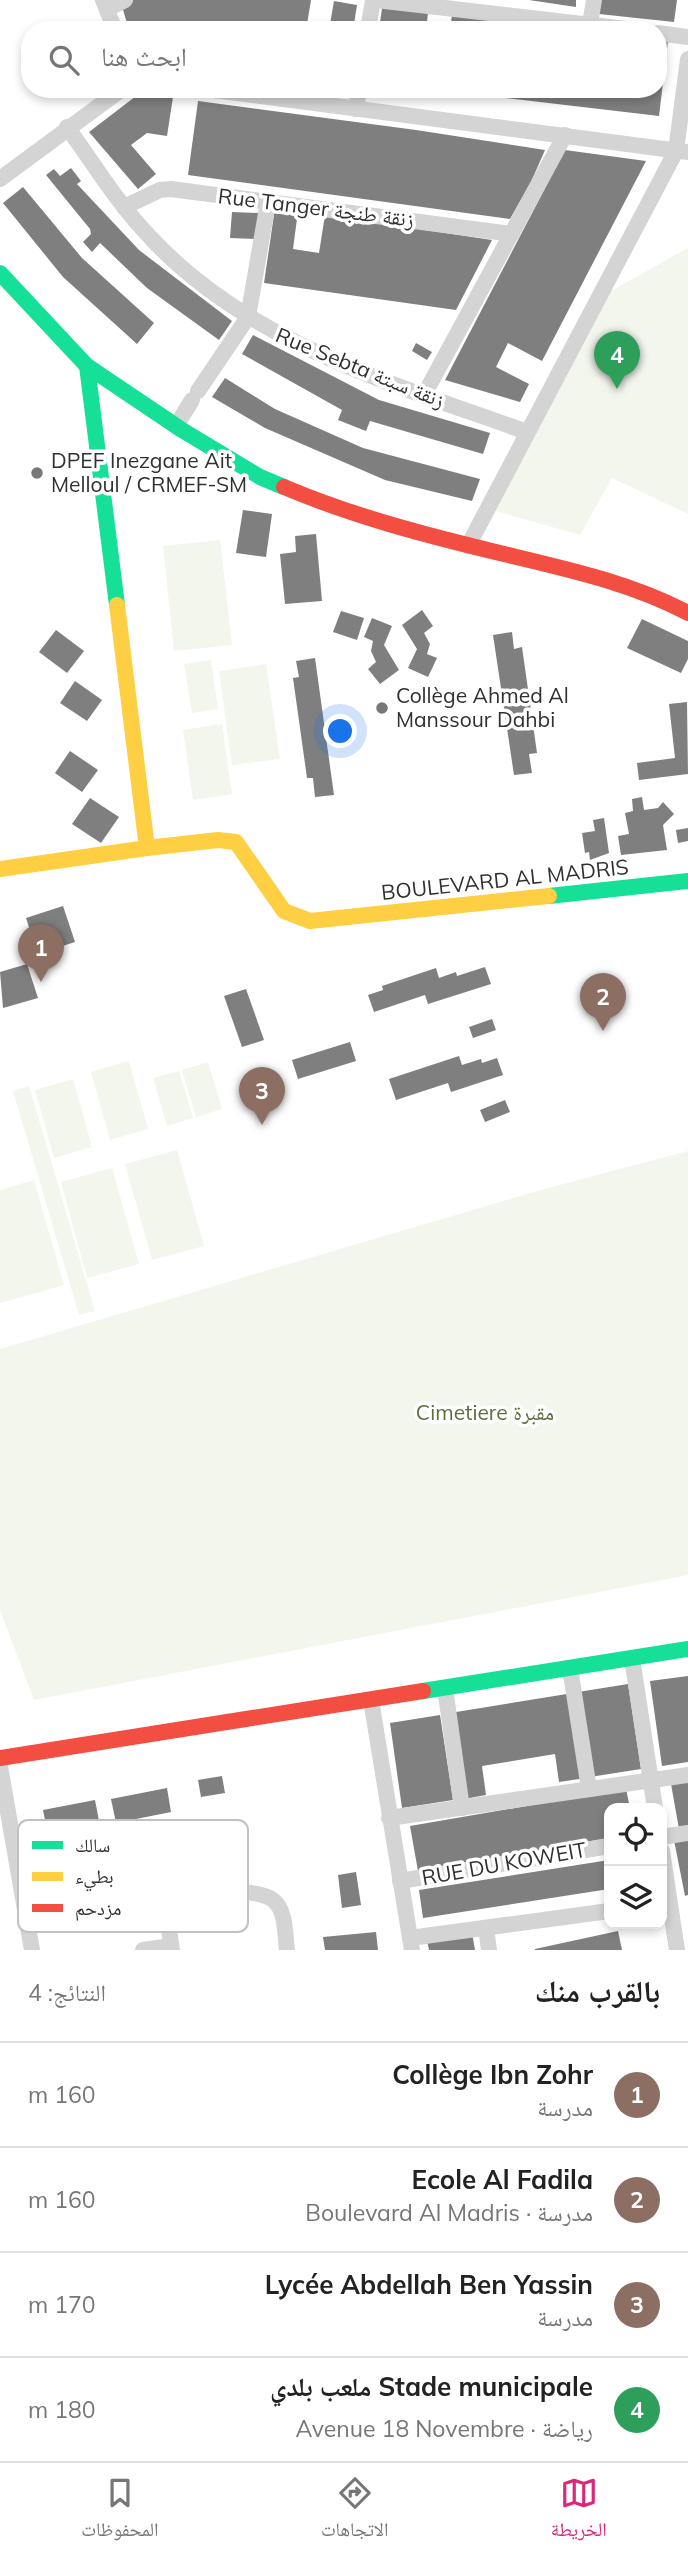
<!DOCTYPE html>
<html lang="ar">
<meta charset="utf-8">
<style>
:root{--surface:#fff;--page:#f6f6f6;--text:#222;--muted:#767676;--line:#e0e0e0;--accent:#db2777}
body{margin:0;font-family:Mulish,"Noto Naskh Arabic",sans-serif;background:var(--page);color:var(--text);direction:rtl}
.controls{position:absolute;right:21px;bottom:21px;display:grid;overflow:hidden;border-radius:14px;box-shadow:0 4px 10px #0003}
.controls button{width:63px;height:63px;display:grid;place-items:center;padding:0;border:0;border-bottom:2px solid var(--line);background:var(--surface);color:var(--text);font:35px sans-serif}
.you{position:absolute;left:341px;top:732px;width:24px;height:24px;margin:-18px;border:5px solid #fff;border-radius:50%;background:#1a73e8;box-shadow:0 0 0 10px #1a73e833}
.badge{display:grid;place-items:center;width:46px;height:46px;border-radius:50%;background:var(--accent);color:#fff;font-size:23px;font-weight:700}
.pin{position:absolute;translate:-50% -58px;filter:drop-shadow(0 2px 4px #0008)}
.pin::after{content:'';position:absolute;top:37px;width:24px;height:21px;background:inherit;clip-path:polygon(0 0,100% 0,50% 100%)}
.list{margin:0;padding:0;list-style:none}
h2{display:flex;justify-content:space-between;align-items:center;height:91px;margin:0;padding:0 28px;font-size:30px}
h2 small{font-size:23px;font-weight:400;color:var(--muted)}
.list li{display:grid;grid-template-columns:46px 1fr auto;gap:21px;align-items:center;box-sizing:border-box;height:105px;padding:0 28px;border-top:2px solid var(--line)}
.list b{display:block;font-size:26px;white-space:nowrap}
.list p{margin:0;font-size:23px;white-space:nowrap;color:var(--muted)}
.list em{font-size:23px;font-style:normal;color:var(--muted)}
.icon{flex:none;width:38px;height:38px;fill:none;stroke:currentColor;stroke-width:2;stroke-linecap:round;stroke-linejoin:round}
.map{position:relative;flex:none;width:688px;height:1950px;overflow:hidden;direction:ltr}
.search{position:absolute;background:var(--surface);box-shadow:0 4px 10px #0003;left:21px;right:21px;top:21px;height:77px;display:flex;align-items:center;gap:18px;box-sizing:border-box;padding:0 24px;border-radius:28px;color:var(--muted);font-size:26px}
.sheet{height:511px;background:var(--surface)}
nav{display:flex;justify-content:space-around;align-items:center;box-sizing:border-box;height:98px;border-top:2px solid var(--line);background:var(--surface);font-size:19px;color:var(--muted)}
nav a{display:grid;justify-items:center;gap:4px}
nav .on{color:var(--accent)}
.map>svg:first-child{display:block}
.green{fill:#f3f6ed}
.building{fill:#7f7f7f}
.lines{fill:none;stroke-linecap:round;stroke-linejoin:round}
.street{stroke:#d4d4d4;stroke-width:16}
.fast{stroke:#16e098;stroke-width:16}
.slow{stroke:#ffcf43;stroke-width:16}
.jam{stroke:#f24e42;stroke-width:16}
.poi-dot{fill:#787878;stroke:#fff;stroke-width:2.5}
.labels{text-anchor:middle;stroke-width:7;stroke-linejoin:round;paint-order:stroke}
.street-label{font-size:21px;fill:#303030;stroke:#fff}
.poi-label{font-size:21px;fill:#303030;stroke:#fff;text-anchor:start}
.park-label{font-size:21px;fill:#5c6e3c;stroke:#fff}
.key{fill:#fff;stroke:#c1c1c1;stroke-width:2}
.key-label{font-size:19px;fill:#303030}
</style>
<div class="map">
<svg width="688" height="1950" viewBox="0 0 688 1950">
<rect width="100%" height="100%" fill="#fff"/>
<g class="green">
<path d="M688,248V514L612,478L580,535L485,508L593,301Z"/>
<path d="M220,540L232,645L174,651L163,546Z"/>
<path d="M211,660L218,709L192,713L184,664Z"/>
<path d="M266,664L280,759L232,765L219,671Z"/>
<path d="M222,724L232,794L193,800L183,730Z"/>
<path d="M129,1061L148,1129L110,1140L91,1072Z"/>
<path d="M208,1062L222,1109L196,1117L182,1070Z"/>
<path d="M179,1071L193,1118L167,1126L153,1078Z"/>
<path d="M73,1079L92,1147L54,1158L35,1090Z"/>
<path d="M29,1086L95,1311L79,1315L13,1091Z"/>
<path d="M177,1150L204,1246L152,1260L125,1164Z"/>
<path d="M688,1151V1575L34,1700L0,1610V1349L537,1191Z"/>
<path d="M112,1168L139,1264L87,1278L61,1182Z"/>
<path d="M34,1180L64,1285L0,1303V1190Z"/>
</g>
<g class="building">
<path d="M128,0H311L306,30H129L121,3Z"/>
<path d="M529,0H576V7Z"/>
<path d="M600,0H677L674,22L599,14Z"/>
<path d="M334,1L357,5L353,30H329Z"/>
<path d="M382,8L428,13L426,30H379Z"/>
<path d="M452,15L560,28V30H450Z"/>
<path d="M658,39L668,41L659,116L447,91L658,89Z"/>
<path d="M140,93L173,97L167,136L147,133L131,145L156,174L138,189L89,132Z"/>
<path d="M198,101L416,130L545,150L531,182L510,219L188,175Z"/>
<path d="M565,150L646,161L542,361L508,343L496,367L529,384L520,402L445,380Z"/>
<path d="M71,168L81,181L77,184L139,250L232,321L219,340L147,288L100,243L92,252L83,242L91,234L90,229L46,175L54,169L60,176Z"/>
<path d="M23,187L82,258L154,323L137,344L63,277L3,203Z"/>
<path d="M275,208L298,211L293,249L319,253L325,215L492,240L456,310L264,283Z"/>
<path d="M232,212L259,213L258,239L230,238Z"/>
<path d="M253,335L379,400L490,433L483,454L370,421L366,431L338,420L342,410L242,354Z"/>
<path d="M416,343L432,352L427,360L412,351Z"/>
<path d="M225,378L275,409L363,448L480,479L472,501L385,480L265,428L212,397Z"/>
<path d="M243,510L272,514L266,557L236,553Z"/>
<path d="M316,534L322,601L285,604L280,554L296,552L295,536Z"/>
<path d="M422,610L433,626L424,633L430,644L427,654L437,658L428,677L408,668L417,649L402,625Z"/>
<path d="M341,611L364,618L357,640L333,632Z"/>
<path d="M372,618L392,626L384,645L399,670L380,684L368,669L376,662L371,651L373,641L364,637Z"/>
<path d="M642,619L688,641V659L681,673L627,648Z"/>
<path d="M56,630L84,651L67,673L39,652Z"/>
<path d="M512,632L514,649L522,647L537,753L529,754L532,773L514,775L493,635Z"/>
<path d="M315,658L334,795L315,797L313,778H307L293,678L299,677L296,661Z"/>
<path d="M75,681L102,700L87,721L60,703Z"/>
<path d="M687,702L688,774L639,780L637,763L675,758L669,704Z"/>
<path d="M70,751L98,770L82,792L55,773Z"/>
<path d="M642,797L644,810L658,808L663,802L674,814L663,825L667,850L621,855L618,836L629,834L625,813L633,811L632,799Z"/>
<path d="M90,798L119,817L101,843L72,824Z"/>
<path d="M604,818L609,853L590,860L589,852L585,853L582,833L595,831L593,820Z"/>
<path d="M688,828V841L678,843L676,830Z"/>
<path d="M63,906L75,942L38,954L26,918Z"/>
<path d="M27,964L38,998L3,1008L0,972Z"/>
<path d="M485,967L491,984L428,1004L425,995L374,1012L368,995L383,990L382,986L436,968L439,978L456,972L457,976Z"/>
<path d="M246,989L264,1040L242,1047L224,996Z"/>
<path d="M492,1019L496,1030L473,1038L469,1027Z"/>
<path d="M350,1042L356,1061L298,1079L292,1060Z"/>
<path d="M459,1056L462,1065L481,1059L482,1063L497,1058L503,1075L451,1092L448,1083L396,1100L389,1079Z"/>
<path d="M505,1100L510,1112L485,1122L480,1110Z"/>
<path d="M688,1676V1762L662,1766L650,1681Z"/>
<path d="M628,1684L641,1769L590,1777L578,1692Z"/>
<path d="M573,1693L586,1778L559,1782L555,1754L482,1766L486,1795L464,1799L450,1713Z"/>
<path d="M440,1715L453,1800L402,1808L390,1723Z"/>
<path d="M222,1776L225,1793L201,1797L198,1780Z"/>
<path d="M688,1782V1827L679,1829L671,1784Z"/>
<path d="M167,1788L171,1812L116,1823L111,1799Z"/>
<path d="M626,1789L630,1808H609V1838L418,1871L410,1826Z"/>
<path d="M95,1800L100,1826L48,1835L43,1810Z"/>
<path d="M688,1837V1895L685,1896L674,1840Z"/>
<path d="M609,1860V1889L423,1918L419,1890Z"/>
<path d="M356,1872L361,1905L342,1908L338,1875Z"/>
<path d="M618,1931L622,1950H535V1949Z"/>
<path d="M376,1932L378,1950H325L323,1937Z"/>
<path d="M472,1933L475,1950H429L427,1941Z"/>
</g>
<g class="lines">
<g class="street">
<path d="M103,0L115,30"/>
<path d="M376,0L635,30"/>
<path d="M107,9L125,0"/>
<path d="M590,24L594,0"/>
<path d="M368,30L373,0"/>
<path d="M658,33L688,37"/>
<path d="M206,89L688,152"/>
<path d="M356,109L359,89"/>
<path d="M67,127C94,164 118,204 150,237C249,344 394,384 527,432"/>
<path d="M0,179L122,89"/>
<path d="M124,207L160,190L171,189L512,234"/>
<path d="M198,391L248,317L268,202"/>
<path d="M424,395L565,135"/>
<path d="M176,426L192,400"/>
<path d="M468,546L676,151L688,59"/>
<path d="M632,1658L655,1808"/>
<path d="M570,1668L589,1789"/>
<path d="M445,1688L462,1808"/>
<path d="M371,1700L412,1950"/>
<path d="M0,1766L32,1950"/>
<path d="M389,1818L688,1775"/>
<path d="M662,1837L688,1833"/>
<path d="M662,1851L677,1950"/>
<path d="M400,1881L609,1846"/>
<path d="M164,1895L172,1950"/>
<path d="M25,1913C70,1908 242,1876 273,1900C286,1909 285,1935 287,1950"/>
<path d="M486,1928L489,1950"/>
<path d="M410,1938L609,1911"/>
<path d="M143,1950L171,1946"/>
</g>
<g class="fast">
<path d="M0,273L87,366L182,430L260,477L284,487"/>
<path d="M87,366L117,605"/>
<path d="M549,896L688,881"/>
<path d="M423,1691L688,1649"/>
</g>
<g class="slow">
<path d="M147,848L218,840L236,842L284,911L310,921L549,896"/>
<path d="M0,869L147,848L117,605"/>
</g>
<g class="jam">
<path d="M284,487C355,517 429,536 504,554C567,569 631,583 688,613"/>
<path d="M0,1758L423,1691"/>
</g>
</g>
<g class="poi-dot">
<circle cx="37" cy="473" r="7"/>
<circle cx="382" cy="708" r="7"/>
</g>
<g class="labels">
<g class="street-label">
<text transform="translate(316 208) rotate(7)" y="7">Rue Tanger زنقة طنجة</text>
<text transform="translate(360 368) rotate(22)" y="7">Rue Sebta زنقة سبتة</text>
<text transform="translate(505 880) rotate(-6)" y="7">BOULEVARD AL MADRIS</text>
<text transform="translate(504 1864) rotate(-10)" y="7">RUE DU KOWEIT</text>
</g>
<g class="poi-label">
<text x="51" y="468">DPEF Inezgane Ait<tspan x="51" dy="24">Melloul / CRMEF-SM</tspan></text>
<text x="396" y="703">Collège Ahmed Al<tspan x="396" dy="24">Manssour Dahbi</tspan></text>
</g>
<g class="park-label">
<text x="485" y="1420">Cimetiere مقبرة</text>
</g>
</g>
<rect x="18" y="1820" width="230" height="112" rx="10" class="key"/>
<rect x="32" y="1841" width="31" height="8" fill="#16e098"/>
<rect x="32" y="1872" width="31" height="9" fill="#ffcf43"/>
<rect x="32" y="1904" width="31" height="8" fill="#f24e42"/>
<g class="key-label">
<text x="75" y="1852">سالك</text>
<text x="75" y="1883">بطيء</text>
<text x="75" y="1915">مزدحم</text>
</g>
</svg>
<div class="controls">
<button><svg class="icon" aria-label="locate" viewBox="0 0 24 24"><circle cx="12" cy="12" r="6"/><path d="M12 2v4M12 18v4M2 12h4M18 12h4"/></svg></button>
<button><svg class="icon" aria-label="layers" viewBox="0 0 24 24"><path d="M12 4l9 5-9 5-9-5zM3 14l9 5 9-5"/></svg></button>
</div>
<div class="you"></div>
<div class="pin badge" style="left:41px;top:982px;background:#8d6e63">1</div>
<div class="pin badge" style="left:603px;top:1031px;background:#8d6e63">2</div>
<div class="pin badge" style="left:262px;top:1125px;background:#8d6e63">3</div>
<div class="pin badge" style="left:617px;top:389px;background:#2e9e5b">4</div>
<div class="search"><svg class="icon" aria-label="search" viewBox="0 0 24 24"><circle cx="10" cy="10" r="6"/><path d="M15 15l6 6"/></svg>ابحث هنا</div>
</div>
<section class="sheet">
<h2>بالقرب منك<small>النتائج: 4</small></h2>
<ul class="list">
<li><span class="badge" style="background:#8d6e63">1</span><div><b>Collège Ibn Zohr</b><p>مدرسة</p></div><em>160 m</em></li>
<li><span class="badge" style="background:#8d6e63">2</span><div><b>Ecole Al Fadila</b><p>مدرسة · Boulevard Al Madris</p></div><em>160 m</em></li>
<li><span class="badge" style="background:#8d6e63">3</span><div><b>Lycée Abdellah Ben Yassin</b><p>مدرسة</p></div><em>170 m</em></li>
<li><span class="badge" style="background:#2e9e5b">4</span><div><b>Stade municipale ملعب بلدي</b><p>رياضة · Avenue 18 Novembre</p></div><em>180 m</em></li>
</ul>
</section>
<nav>
<a class="on"><svg class="icon" aria-label="map" viewBox="0 0 24 24"><path d="M3 6l6-2 6 2 6-2v14l-6 2-6-2-6 2zM9 4v14M15 6v14"/></svg>الخريطة</a>
<a><svg class="icon" aria-label="directions" viewBox="0 0 24 24"><path d="M12 3l9 9-9 9-9-9zM9 14v-3h6M13 9l2 2-2 2"/></svg>الاتجاهات</a>
<a><svg class="icon" aria-label="saved" viewBox="0 0 24 24"><path d="M7 4h10v16l-5-4-5 4z"/></svg>المحفوظات</a>
</nav>
